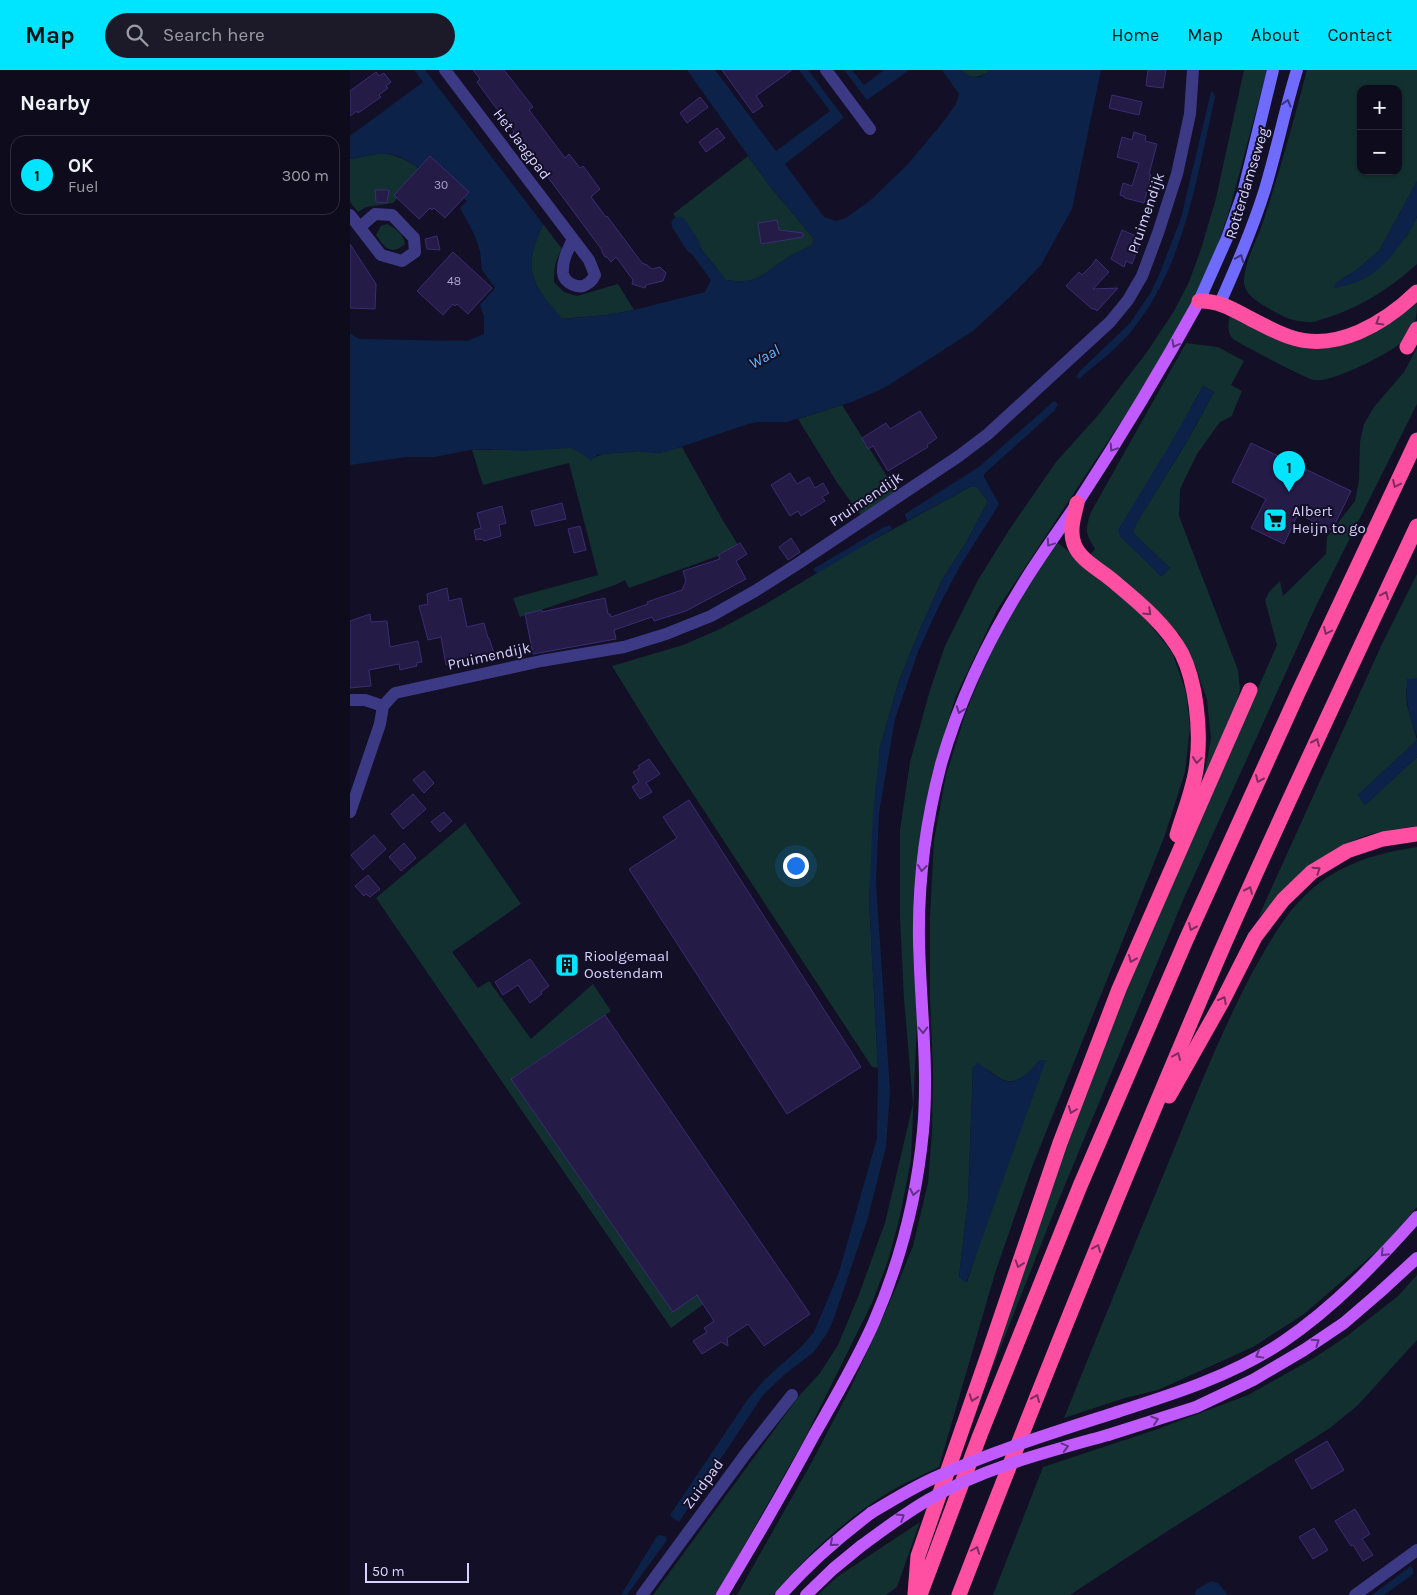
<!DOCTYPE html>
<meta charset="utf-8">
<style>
:root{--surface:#0e0b1c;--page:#1c1929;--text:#f1f3f6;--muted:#9b9ba3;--line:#2e2b3b;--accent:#00e5ff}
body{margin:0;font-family:Karla,sans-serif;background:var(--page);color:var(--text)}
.controls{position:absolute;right:15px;top:15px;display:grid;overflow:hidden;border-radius:10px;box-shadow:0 1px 4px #0004}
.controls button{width:45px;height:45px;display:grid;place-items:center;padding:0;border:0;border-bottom:1px solid var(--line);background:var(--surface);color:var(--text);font:25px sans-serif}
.scale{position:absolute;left:15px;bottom:12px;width:104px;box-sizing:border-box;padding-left:5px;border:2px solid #d9d4ff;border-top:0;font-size:14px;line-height:18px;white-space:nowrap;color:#d9d4ff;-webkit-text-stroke:4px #130f26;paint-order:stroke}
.you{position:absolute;left:445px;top:795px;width:18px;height:18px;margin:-12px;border:4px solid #fff;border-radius:50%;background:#1a73e8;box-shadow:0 0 0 8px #1a73e833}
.badge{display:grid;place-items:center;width:32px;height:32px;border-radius:50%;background:var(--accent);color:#111;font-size:16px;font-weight:700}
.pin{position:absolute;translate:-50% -41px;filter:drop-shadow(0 1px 2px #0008)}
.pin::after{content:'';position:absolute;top:26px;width:18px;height:15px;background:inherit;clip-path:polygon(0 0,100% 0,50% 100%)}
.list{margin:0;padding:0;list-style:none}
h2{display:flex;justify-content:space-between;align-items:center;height:65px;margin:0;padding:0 20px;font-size:21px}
h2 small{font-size:16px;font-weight:400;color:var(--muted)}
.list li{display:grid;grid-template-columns:32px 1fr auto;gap:15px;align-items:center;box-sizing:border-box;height:80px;margin:0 10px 10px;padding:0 10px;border:1px solid var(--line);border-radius:15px}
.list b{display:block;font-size:19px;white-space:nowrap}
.list p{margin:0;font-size:16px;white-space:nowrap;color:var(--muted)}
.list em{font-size:16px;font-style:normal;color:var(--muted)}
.icon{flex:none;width:28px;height:28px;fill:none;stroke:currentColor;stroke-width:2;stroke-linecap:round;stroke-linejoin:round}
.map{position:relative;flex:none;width:1067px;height:1525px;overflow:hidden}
header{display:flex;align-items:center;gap:30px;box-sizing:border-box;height:70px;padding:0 25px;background:var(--accent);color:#111}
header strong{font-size:24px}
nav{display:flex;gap:28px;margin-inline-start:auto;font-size:18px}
.search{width:350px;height:45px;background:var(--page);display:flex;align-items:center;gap:12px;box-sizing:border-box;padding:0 18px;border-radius:28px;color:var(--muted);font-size:19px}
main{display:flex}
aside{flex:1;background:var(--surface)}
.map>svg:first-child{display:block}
.green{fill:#12302f;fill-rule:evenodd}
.water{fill:#0c2248}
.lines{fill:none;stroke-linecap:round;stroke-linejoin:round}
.canal{stroke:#0c2248;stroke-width:15}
.building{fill:#241b47;stroke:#3b2d73}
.street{stroke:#3d3a85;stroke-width:12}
.secondary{stroke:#6f6bff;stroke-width:12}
.primary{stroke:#c25bff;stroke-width:12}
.highway{stroke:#ff4fa3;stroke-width:15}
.primary-bridge{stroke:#c25bff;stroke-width:12}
.oneway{stroke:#38347d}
.oneway2{stroke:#7d2c5e}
.oneway3{stroke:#623188}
.labels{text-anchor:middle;stroke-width:4;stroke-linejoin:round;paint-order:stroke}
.number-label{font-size:12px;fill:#aca6d1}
.street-label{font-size:15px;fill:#d9d4ff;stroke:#130f26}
.poi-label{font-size:15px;fill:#d9d4ff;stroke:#130f26;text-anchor:start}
.water-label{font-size:16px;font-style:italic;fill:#62b6ff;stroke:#130f26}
</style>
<header>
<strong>Map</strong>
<div class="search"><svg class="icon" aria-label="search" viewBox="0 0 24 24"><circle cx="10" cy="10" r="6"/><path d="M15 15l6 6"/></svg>Search here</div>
<nav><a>Home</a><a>Map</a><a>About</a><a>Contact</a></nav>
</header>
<main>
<aside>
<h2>Nearby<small></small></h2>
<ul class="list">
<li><span class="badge">1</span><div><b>OK</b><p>Fuel</p></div><em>300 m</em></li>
</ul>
</aside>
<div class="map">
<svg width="1067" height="1525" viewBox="0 0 1067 1525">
<rect width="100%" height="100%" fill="#130f26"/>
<g class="green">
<path d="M611,0H638L637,3C627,8 618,9 611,0Z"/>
<path d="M894,0H917L879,142L866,179L842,232L805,300L647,540L606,626L583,700L574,742L564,828L563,884L567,950L561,1089L550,1146L539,1188L522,1233L453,1372L366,1525H303L449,1326L470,1303L488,1275L508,1227L535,1153L563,1034L554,929L550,847V760L560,692L580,620L595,576L628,510L659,460L706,392L750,343L797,282L824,241L839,212L851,179L866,128Z"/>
<path d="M957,0H1067V111L1029,181L1005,201L993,208L984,217L1056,167L1067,147V194C1041,218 1008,239 973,249C969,250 964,253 959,252C942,252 928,244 913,235C905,230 893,222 894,210C895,189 908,169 914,149C930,100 944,50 957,0ZM1011,19H1048V101H1011Z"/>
<path d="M31,83C48,85 59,91 73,101L43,133L16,137L8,142L0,132V89Z"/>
<path d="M398,86L419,115L464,169L462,175C454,180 445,183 437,188C412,204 409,215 376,210L323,144Z"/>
<path d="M37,154C46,158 54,165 55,174C41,186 35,178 26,165L31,156Z"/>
<path d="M193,154L212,179C205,190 204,199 204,212L214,222L227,226L268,214L284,240L257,245L211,249C206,241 200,235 194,227C174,200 181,182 193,154Z"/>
<path d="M1067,229C1067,241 1067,251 1061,262C1058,265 1054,270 1051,273C1038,284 980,314 964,310C957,309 886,272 882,268C877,262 878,253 880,246L887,245L982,274Z"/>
<path d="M836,273L868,277L894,291L881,315L892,321L886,335L882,346L870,352L847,384L830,419L829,446L888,600L890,619L886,636L854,706L861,668L857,630L845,595L829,564L792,528L740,485L745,479C735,463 735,460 741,442ZM853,316L864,322L838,370L787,452L783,461L784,464L820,498L811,506L770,466Z"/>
<path d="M1067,278V334L966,536L834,828L705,1139L631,1327L628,1326L741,1008L780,909L927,575L915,530L919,522L930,511L933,526L976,484L977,467L1005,431L1009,410L1010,372L1014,354L1024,337L1054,302Z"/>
<path d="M492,335L548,424L512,447L488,414L448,349Z"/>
<path d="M332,377L372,449L390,478L279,518L275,510L265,515L170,547L163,528L248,505L219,393L133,415L122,380L213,378H221L244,388L252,384L289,381L309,383Z"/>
<path d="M620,417H627L638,431L617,471L592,510L571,557L549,611L530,677L519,830L528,998L522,997L309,672L262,596L333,575L370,559L414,535L505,480Z"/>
<path d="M708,473L766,518L799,553L822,582L836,622L840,657L835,702L815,765L682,1097L645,1203L589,1397C573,1405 556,1412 541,1421C496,1448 457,1485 423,1525H387L463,1390L501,1317L543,1225L563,1176L578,1113L582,1062L583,998L580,929V848L584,770L596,705L616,642L636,593L667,531L700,481ZM690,990L617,1212H616L609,1207L618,1131L623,997C628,998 634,998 638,1000C642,1002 644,1005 648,1007C666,1019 678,1003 690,990Z"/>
<path d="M1067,504V615V608L1056,619L1057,635L1067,670L1008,725L1015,735L1067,687V756C1047,759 1026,761 1007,769C968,785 937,818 908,848L1031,576Z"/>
<path d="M115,753L171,834L102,882L128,918L139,911L181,969L243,914L261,941L163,1007L235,1116L377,1217L321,1258L26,828Z"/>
<path d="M1067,777V1137L1033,1176L954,1244L903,1277L808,1320L775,1328L714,1348C750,1258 787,1169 824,1079C848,1020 872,960 902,903C919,873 936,841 963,818C995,792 1028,783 1067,777Z"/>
<path d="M1067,1205V1270L1008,1335L980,1358L816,1462L720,1525H643L693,1397L805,1360L898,1325L964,1288L997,1266L1048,1226Z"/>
<path d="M570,1452L547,1517L536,1525H468L487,1507Z"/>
</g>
<g class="water">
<path d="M64,0H75L193,154C181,182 174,200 194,227C200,235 207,241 212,249L257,245L284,240L355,222L361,210L327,164L334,158L376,210C409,215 412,204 437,188C445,183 454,180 462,175L464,169L419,115L337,0H365L426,81L480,41L449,0H458L494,48L435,94L474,147L486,151L496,148L523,128L557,95L594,51L606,34L609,24L592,0H611L621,7H630L637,3L638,0H751L722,139L691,195L663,224L623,261L534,318L502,332L437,352H408L398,354L316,382L302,383L289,381L252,384L247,385L241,391L231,383L221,378L174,381L137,379L120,380L84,387H57L0,395V263L9,269L117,271L134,264V246L130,235L145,218L132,200L130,181L124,164L110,138L117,131L79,95L73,101C42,79 36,82 0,89V66L73,12Z"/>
<path d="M494,0H502L514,15L534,0H559L517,30Z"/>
<path d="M861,22H863L865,27C847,106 835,194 783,259C768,278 747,293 729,309L726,307L729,302L780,253L801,222L810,203L831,148Z"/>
<path d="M1067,111C1067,122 1067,135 1067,146C1066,153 1058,163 1054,169C1034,198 1019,212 984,218L985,213L1005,201L1029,181Z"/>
<path d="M853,316L864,322L838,370L787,452L783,461L784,464L820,498L812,507L770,466L768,460L819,376Z"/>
<path d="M704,331L708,334L704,341L634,404V407L648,432V436L609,498L588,538L568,582L545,649L529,743L526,813L540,1020L536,1077L517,1151L484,1248L478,1262L464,1282L434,1305L413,1325L329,1452L323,1448L320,1445L398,1329L414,1310L451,1277L464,1262L489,1202L527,1068L528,998L519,830L523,743L530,677L549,611L571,557L592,510L617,471L638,431L627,417H620L557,451L555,444L630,396Z"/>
<path d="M540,455L542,459L469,502H465L463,499L534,457Z"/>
<path d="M1067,608V666C1059,647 1055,629 1057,609Z"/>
<path d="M1067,670V687L1015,735L1008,725Z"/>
<path d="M690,990H696L616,1213L609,1207L618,1131L623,997L628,993C659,1015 661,1022 690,990Z"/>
<path d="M311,1465L316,1467L317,1470L277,1525H271L307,1466Z"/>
<path d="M1061,1496L1063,1499V1504L1034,1525H1022Z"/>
<path d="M861,1511L868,1513L878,1525H845L846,1520Z"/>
</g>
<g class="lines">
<path class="canal" d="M329,154L343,176"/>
</g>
<g class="building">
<path d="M123,0H154L183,37L179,40L215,88L219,84L230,98L233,96L250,119L241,127L256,147L257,146L292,193L297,195L302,199L310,197L316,203L313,211L296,215L295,218L282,214L283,210L266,187L261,192L257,187H255L252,182V180L177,79L172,78L170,69L162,64L164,62L127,12L130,9Z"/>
<path d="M372,0H442L406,26L413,36L403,43Z"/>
<path d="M798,0H816L813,18L796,16Z"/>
<path d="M26,2L29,6L34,3L41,12L36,16L38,18L29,25L31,27L8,43L7,41L0,46V21Z"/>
<path d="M762,25L792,32L789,45L759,38Z"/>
<path d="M350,27L358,37L337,53L330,43Z"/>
<path d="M367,58L375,68L356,82L349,72Z"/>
<path d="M784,62L796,66L795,71L807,74L799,104L801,105L799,109L800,110L794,133L775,128V127L770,125L773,113L782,116L789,93L767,87L772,67L782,70Z"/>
<path d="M80,86L119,122L95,148L84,138L82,140L80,138L69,149L44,125Z"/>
<path d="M25,120H39L37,133L26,132Z"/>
<path d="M427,150L429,160L453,163V167L411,174L408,153Z"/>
<path d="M772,160L786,166L785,171L790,173L782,194L776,191L774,197L761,189Z"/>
<path d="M87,166L90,180L77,179L75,169Z"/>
<path d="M0,174L26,214L25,239L0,238Z"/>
<path d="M103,182L142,218L118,244L107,234L105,236L103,234L93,245L67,221Z"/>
<path d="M746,189L759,202L743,219L768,218L747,241L745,239H742L716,216L729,202L732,205L742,195Z"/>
<path d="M570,341L587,368L577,375L578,377L538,401L523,376L518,379L512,368L536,353L540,359Z"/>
<path d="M901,373L1001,421L982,460L948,444L934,474L901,458L916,429L882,412Z"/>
<path d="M440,403L447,414L459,407L465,418L473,413L479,423L472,427L475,431L451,446L448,441L440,446L421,415Z"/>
<path d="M212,433L216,449L185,456L181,441Z"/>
<path d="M152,436L156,453L149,455L151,466L134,471L133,469L126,470L124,460L131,458L127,443Z"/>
<path d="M230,456L236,480L224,483L218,459Z"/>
<path d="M441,468L450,482L438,490L429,477Z"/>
<path d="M390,473L397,484L386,491L396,509L336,541L304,551L302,547L264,560L266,569L183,584L175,544L192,540V542L255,528L258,544H260L261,547L298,534L297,532L332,520L336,511L333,501L370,489L368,485Z"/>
<path d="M97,518L99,531L111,528L117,557L134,553L138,568H139L144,583L110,593L96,595L91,567L78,570L69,536L78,534L77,524Z"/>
<path d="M20,544L21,552L37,551L40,577L68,571L72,592L66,593L67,596L50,600L49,594L19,600L21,616L0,618V551Z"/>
<path d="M299,689L310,704L296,713L302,722L290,729L282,717L289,712L283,702L290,698L288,696Z"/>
<path d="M74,701L84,713L74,723L63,710Z"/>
<path d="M63,724L76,739L53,759L41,744Z"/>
<path d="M339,730L511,997L437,1044L279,799L327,768L313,747Z"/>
<path d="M94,742L102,751L90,762L81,752Z"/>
<path d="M24,765L36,779L13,800L1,785Z"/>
<path d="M54,773L66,788L51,801L39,787Z"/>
<path d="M18,805L30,819L20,827L16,824L14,826L5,816Z"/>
<path d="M180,889L199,916L191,922L192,924L180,933L168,915L153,925L145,912Z"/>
<path d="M255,945L460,1244L414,1276L398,1254L377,1268L378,1276L371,1272L352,1284L343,1271L357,1262L354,1258L364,1251L347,1225L323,1242L161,1009Z"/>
<path d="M977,1371L994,1400L962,1419L945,1390Z"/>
<path d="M1005,1439L1020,1464L1012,1469L1023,1485L1013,1491L1003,1475L1001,1476L985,1451Z"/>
<path d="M964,1458L978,1480L963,1489L949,1467Z"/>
</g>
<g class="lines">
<g class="street">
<path d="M95,0L239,190L245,205C243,209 241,212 237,214C229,220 214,213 213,203C212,190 218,180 223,169"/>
<path d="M476,0L520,59"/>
<path d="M0,145L31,185L52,191L65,182L64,168L42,145L25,144L10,157"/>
<path d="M0,630H15L33,636"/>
<path d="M0,742L30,654L33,636L45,623L191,591L274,577L316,564L361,546L405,521L449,493L609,386L638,364L760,252L778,230L792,206L808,163L827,104L840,44L843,0"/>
<path d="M292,1525L397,1382L442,1325"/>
<path d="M1005,1525L1067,1480"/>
</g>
<g class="secondary">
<path d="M849,231L877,168L893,123L923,0"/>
<path d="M870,233C887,195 903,158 915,119C927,79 935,39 947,0"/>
</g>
<g class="primary">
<path d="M767,1342C824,1324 884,1305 934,1271C984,1237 1027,1192 1067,1147"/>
<path d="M758,1365L846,1337L903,1310L954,1280L994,1253L1030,1222L1067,1188"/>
<path d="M372,1525C404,1472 435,1419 464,1365C485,1328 507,1291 524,1252C550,1192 567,1126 573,1061C579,997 570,933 569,870C568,811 576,751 591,694C609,631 638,570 673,514C690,486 710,459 728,432C771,366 811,300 849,231"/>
<path d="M431,1525C458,1494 488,1468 521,1443"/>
<path d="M456,1525L483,1499L511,1476"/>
</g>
<g class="highway">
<path d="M849,231C870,230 887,242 905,251C917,257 928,263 940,267C986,283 1035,253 1067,222"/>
<path d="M1057,277L1067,259"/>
<path d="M727,433C724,446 719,460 724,474C730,490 749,499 762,510C787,531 816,554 832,584C846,612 851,660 847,692C845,716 834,741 827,765"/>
<path d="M819,1026L872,932L905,867L933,830L962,802L997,781L1033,769L1067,764"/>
<path d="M565,1524L568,1486L639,1282L710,1073L769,919L900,620"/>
<path d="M570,1525L630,1365L730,1116L836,870L948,623L1067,370"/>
<path d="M609,1525C692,1311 778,1097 869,886C932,742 1000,599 1067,456"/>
</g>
<g class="primary-bridge">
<path d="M521,1443C541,1431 562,1418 584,1408C643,1381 705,1362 767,1342"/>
<path d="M511,1476C533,1460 554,1444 578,1430C633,1398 697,1382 758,1365"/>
</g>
</g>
<defs><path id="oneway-chevron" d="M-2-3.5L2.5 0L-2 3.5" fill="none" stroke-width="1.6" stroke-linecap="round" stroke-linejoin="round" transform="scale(1.25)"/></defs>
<g class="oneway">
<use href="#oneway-chevron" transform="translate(937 33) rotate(-74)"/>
<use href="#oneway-chevron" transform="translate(890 188) rotate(-68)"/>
</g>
<g class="oneway2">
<use href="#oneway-chevron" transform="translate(1029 252) rotate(149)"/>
<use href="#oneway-chevron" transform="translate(1046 414) rotate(115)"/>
<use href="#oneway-chevron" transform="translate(1035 525) rotate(-65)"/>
<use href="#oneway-chevron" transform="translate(798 542) rotate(44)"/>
<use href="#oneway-chevron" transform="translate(977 561) rotate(115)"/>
<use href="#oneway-chevron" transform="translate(966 672) rotate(-66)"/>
<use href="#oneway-chevron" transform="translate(847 690) rotate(96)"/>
<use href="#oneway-chevron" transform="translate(909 709) rotate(114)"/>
<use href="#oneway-chevron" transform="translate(967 800) rotate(-34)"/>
<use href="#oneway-chevron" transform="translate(899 820) rotate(-66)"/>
<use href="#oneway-chevron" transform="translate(842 857) rotate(114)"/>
<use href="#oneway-chevron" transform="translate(782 889) rotate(113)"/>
<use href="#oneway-chevron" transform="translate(873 930) rotate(-62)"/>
<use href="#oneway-chevron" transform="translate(827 986) rotate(-67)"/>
<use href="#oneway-chevron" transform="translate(722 1040) rotate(111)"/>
<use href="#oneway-chevron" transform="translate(747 1178) rotate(-68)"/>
<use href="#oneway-chevron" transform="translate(669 1194) rotate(109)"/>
<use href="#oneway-chevron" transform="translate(623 1328) rotate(109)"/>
<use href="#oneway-chevron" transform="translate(686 1328) rotate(-68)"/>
<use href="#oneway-chevron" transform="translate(626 1480) rotate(-69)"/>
</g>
<g class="oneway3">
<use href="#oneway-chevron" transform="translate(825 274) rotate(119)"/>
<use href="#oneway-chevron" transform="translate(763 378) rotate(123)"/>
<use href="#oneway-chevron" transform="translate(700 473) rotate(124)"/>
<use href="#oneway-chevron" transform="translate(610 640) rotate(110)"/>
<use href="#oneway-chevron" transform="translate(572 798) rotate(97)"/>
<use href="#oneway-chevron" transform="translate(573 960) rotate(89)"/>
<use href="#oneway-chevron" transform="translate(564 1122) rotate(101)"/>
<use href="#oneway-chevron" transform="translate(1034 1183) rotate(134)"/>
<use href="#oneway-chevron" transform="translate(966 1272) rotate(-34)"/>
<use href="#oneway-chevron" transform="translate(909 1285) rotate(151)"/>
<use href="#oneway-chevron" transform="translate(805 1350) rotate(-18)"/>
<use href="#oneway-chevron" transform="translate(715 1377) rotate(-15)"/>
<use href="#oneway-chevron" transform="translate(551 1447) rotate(-32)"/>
<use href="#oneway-chevron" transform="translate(483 1473) rotate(139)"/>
</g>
<defs>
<g id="supermarket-square" transform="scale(1.25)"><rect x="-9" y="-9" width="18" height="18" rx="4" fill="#00e5ff" stroke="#130f26"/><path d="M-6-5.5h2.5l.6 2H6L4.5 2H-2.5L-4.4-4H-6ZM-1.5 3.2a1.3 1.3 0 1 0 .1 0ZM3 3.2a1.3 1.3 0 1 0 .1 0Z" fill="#111"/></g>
<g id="building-square" transform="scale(1.25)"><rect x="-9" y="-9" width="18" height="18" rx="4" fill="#00e5ff" stroke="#130f26"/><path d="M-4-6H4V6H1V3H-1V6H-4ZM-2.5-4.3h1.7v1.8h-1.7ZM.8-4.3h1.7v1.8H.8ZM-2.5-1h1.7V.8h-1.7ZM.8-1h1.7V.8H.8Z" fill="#111"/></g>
</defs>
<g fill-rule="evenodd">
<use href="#supermarket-square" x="925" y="450"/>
<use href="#building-square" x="217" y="895"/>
</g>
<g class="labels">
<g class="number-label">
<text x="91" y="119">30</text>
<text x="104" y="215">48</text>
</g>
<g class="street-label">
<text transform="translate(172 74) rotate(53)" y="5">Het Jaagpad</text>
<text transform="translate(897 113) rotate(-73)" y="5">Rotterdamseweg</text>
<text transform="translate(796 143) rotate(-71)" y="5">Pruimendijk</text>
<text transform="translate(516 429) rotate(-34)" y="5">Pruimendijk</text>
<text transform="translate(139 586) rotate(-12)" y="5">Pruimendijk</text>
<text transform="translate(353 1414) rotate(-54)" y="5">Zuidpad</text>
</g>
<g class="poi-label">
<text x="942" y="446">Albert<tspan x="942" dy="17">Heijn to go</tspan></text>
<text x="234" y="891">Rioolgemaal<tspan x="234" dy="17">Oostendam</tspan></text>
</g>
<g class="water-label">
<text transform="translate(414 286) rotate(-29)" y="6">Waal</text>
</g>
</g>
</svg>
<div class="controls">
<button>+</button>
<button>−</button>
</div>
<div class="scale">50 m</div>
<div class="you"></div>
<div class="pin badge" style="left:939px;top:422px">1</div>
</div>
</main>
